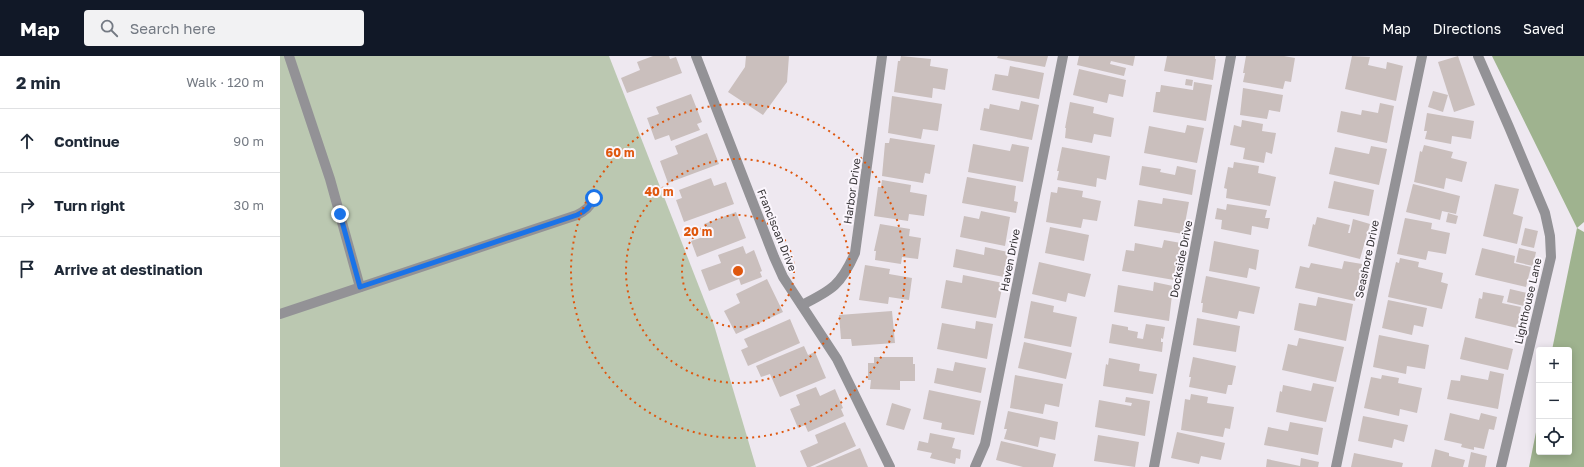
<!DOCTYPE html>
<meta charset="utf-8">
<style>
:root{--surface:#fff;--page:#f2f2f3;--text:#1f2937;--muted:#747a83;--line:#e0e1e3;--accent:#111827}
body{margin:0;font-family:"Golos Text",sans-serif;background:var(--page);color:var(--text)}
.controls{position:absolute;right:12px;bottom:12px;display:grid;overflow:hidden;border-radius:4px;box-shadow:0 2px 10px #0003}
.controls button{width:36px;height:36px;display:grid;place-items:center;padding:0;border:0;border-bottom:1px solid var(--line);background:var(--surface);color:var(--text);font:20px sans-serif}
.stop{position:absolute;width:12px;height:12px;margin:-9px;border:3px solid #1a73e8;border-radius:50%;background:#fff}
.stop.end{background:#1a73e8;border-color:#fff;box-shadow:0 1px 4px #0008}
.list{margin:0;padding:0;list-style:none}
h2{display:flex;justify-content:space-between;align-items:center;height:52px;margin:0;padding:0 16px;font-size:17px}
h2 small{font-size:13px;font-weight:400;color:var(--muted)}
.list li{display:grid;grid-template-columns:26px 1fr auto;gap:12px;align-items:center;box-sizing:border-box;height:64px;padding:0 16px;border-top:1px solid var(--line)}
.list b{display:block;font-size:15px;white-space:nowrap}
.list em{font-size:13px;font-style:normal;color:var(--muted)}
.icon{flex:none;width:22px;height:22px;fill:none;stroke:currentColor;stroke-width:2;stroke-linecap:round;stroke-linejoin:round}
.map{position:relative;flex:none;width:1304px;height:411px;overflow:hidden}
header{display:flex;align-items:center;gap:24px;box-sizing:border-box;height:56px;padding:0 20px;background:var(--accent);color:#fff}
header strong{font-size:19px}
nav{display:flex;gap:22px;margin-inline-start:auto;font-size:14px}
.search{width:280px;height:36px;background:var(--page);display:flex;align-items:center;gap:10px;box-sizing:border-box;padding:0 14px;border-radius:4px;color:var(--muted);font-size:15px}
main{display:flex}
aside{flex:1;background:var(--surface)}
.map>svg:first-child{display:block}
.green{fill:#bbc8b1}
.forest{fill:#9fb38f}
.building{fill:#cabfbd}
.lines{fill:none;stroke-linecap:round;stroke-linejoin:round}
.minor{stroke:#939296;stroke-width:10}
.route{stroke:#1a73e8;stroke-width:5}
.ring{fill:none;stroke:#df570e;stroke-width:2;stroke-dasharray:2 4}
.labels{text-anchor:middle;stroke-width:4;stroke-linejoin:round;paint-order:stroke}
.street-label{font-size:11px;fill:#363336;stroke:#fbf6fd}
.centre{fill:#df570e;stroke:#fbf6fd;stroke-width:2}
.ring-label{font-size:12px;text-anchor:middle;font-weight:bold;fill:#df570e;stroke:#fbf6fd;stroke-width:4;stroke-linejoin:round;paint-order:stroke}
</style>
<header>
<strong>Map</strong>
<div class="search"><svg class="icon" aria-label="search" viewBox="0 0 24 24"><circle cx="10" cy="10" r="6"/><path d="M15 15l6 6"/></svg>Search here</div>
<nav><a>Map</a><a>Directions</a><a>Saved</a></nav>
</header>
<main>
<aside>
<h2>2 min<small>Walk · 120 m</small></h2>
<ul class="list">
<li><svg class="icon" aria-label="ahead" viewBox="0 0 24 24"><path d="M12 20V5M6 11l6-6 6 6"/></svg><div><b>Continue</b></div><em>90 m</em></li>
<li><svg class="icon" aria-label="right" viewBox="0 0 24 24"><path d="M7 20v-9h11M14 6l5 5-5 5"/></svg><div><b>Turn right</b></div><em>30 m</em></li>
<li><svg class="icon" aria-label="arrive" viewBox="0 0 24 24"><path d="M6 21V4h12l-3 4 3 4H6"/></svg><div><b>Arrive at destination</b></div></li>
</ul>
</aside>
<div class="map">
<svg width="1304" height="411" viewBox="0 0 1304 411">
<rect width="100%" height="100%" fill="#eee8f0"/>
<path class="green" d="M0,0H329L434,269L476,411H0Z"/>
<path class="forest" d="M1212,0H1304V166L1297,172L1304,176V411H1249L1259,361V396H1289V294H1272L1297,172Z"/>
<g class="building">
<path d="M373,0H389L390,3L396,1L402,17L347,37L341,22L360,14L357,6Z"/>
<path d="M466,0H509L507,26L483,59L448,36L465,11Z"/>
<path d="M621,0L651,3L650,10L668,13L665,34L653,32L652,42L614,36L618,5H620Z"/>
<path d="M718,0H768L765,11L717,2Z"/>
<path d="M799,0H855L853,10L831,5L830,8L846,12L844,20L797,9Z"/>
<path d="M887,0H935V3H936L933,24L884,15Z"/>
<path d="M966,0H1004L1015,2L1011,26L1005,25L1003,33L963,26L965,17H963Z"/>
<path d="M1072,0L1090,1L1088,9L1106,13L1107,6L1123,10L1116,45L1065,33Z"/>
<path d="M1178,0L1195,49L1174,56L1158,6Z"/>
<path d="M730,10L764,17L759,43L712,34L715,18L728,20Z"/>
<path d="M799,13L846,24L843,41L829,38L827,47L793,39Z"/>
<path d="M906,23L913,24L912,30L905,29Z"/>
<path d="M914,26L932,29L926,65L873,56L876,36H880L881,29L913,34Z"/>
<path d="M963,32L1003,39L1000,56L989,54L987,63L960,59Z"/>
<path d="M1153,35L1168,39L1163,56L1148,51Z"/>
<path d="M411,38L422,66L417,68L420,74L391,85L389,79L375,84L367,62L379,58L376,51Z"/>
<path d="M612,40L662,48L658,75L643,73L641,83L608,77Z"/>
<path d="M741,45L759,49L752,84L700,74L704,52L709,53L710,48L739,54Z"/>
<path d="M790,46L814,51L813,57L834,62L831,81L814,78L812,87L785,82L786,72H785Z"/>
<path d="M1100,47L1114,50L1107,87L1057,76L1061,55L1081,59L1082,54L1098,57Z"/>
<path d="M1147,57L1194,65L1191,83L1172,80L1171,88L1145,83L1147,75H1144Z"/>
<path d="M962,64L983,68L982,75L996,77L992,98L986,96L984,107L963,103L965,92L950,89L954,69L961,71Z"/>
<path d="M907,69L924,72L917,107L864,97L869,70L905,77Z"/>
<path d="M427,77L439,108L388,127L380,105L398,98L395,90Z"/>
<path d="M610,82L655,89L650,118L645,117L643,127L602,120L605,87H609Z"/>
<path d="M693,88L730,95L732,88L749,91L743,126L688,116Z"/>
<path d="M1144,89L1173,96L1171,102L1187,106L1182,126L1166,122L1164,133L1134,126L1140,95L1142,96Z"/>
<path d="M1091,90L1107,93L1099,129L1049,118L1055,91L1089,98Z"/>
<path d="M782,91L830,100L826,124L817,122L816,131L777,124L779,115H777Z"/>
<path d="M954,106L979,110L978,117L996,121L990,150L946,142L947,133L944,132L948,111L953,112Z"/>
<path d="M862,110L881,113L880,116L895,119L897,110L916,114L912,139L859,129Z"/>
<path d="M687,121L736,130L734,145L738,146L736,157L682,147Z"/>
<path d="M431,122L434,130L446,126L454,148L404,166L396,144L402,142L399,134Z"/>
<path d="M602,124L631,129L630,136L647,139L644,160L629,158L628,165L594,160L598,131H601Z"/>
<path d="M1054,125L1094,134L1089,160L1048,152Z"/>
<path d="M1133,128L1180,140L1176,158L1162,155L1160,164L1126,156Z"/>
<path d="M1215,128L1239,133L1233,158L1243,161L1237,188L1203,180Z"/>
<path d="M778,131L803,135L802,141L821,145L817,165L803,163L801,172L766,166L771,136L777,137Z"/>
<path d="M883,142L909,146L903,178L854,170L858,144L882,148Z"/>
<path d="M947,148L987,154L985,162H990L988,173L972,170L971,179L941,173L942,164L935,163L937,152L946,154Z"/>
<path d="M701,155L730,161L725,190L680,181L684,160L699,163Z"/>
<path d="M456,156L466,182L417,201L411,185L429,179L424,168Z"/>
<path d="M1168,157L1178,160L1176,168L1166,166Z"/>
<path d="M1037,161L1070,169L1068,177H1070L1073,163L1090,168L1080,203L1028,190L1033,168L1035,169Z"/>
<path d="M1125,162L1152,167L1151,173L1170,177L1166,198L1148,195L1146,204L1117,198Z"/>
<path d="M600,168L630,173L629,180L641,182L638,203L622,201L621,208L595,204L596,195H594Z"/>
<path d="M770,171L809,179L804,205L765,197Z"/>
<path d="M1245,172L1258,175L1254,192L1241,189Z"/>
<path d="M884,184L901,187L894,224L842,215L846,194L854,195L855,187L882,192Z"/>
<path d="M934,185L979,194L976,214L969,212L967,222L929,215Z"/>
<path d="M463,190L466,198L474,194L482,215L480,216L482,221L461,229L459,223L429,235L421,214L441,207L438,199Z"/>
<path d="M705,191L728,196L724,221L673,211L676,193L704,199Z"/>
<path d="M1202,192L1235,200L1234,207L1251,211L1246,231L1195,219Z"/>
<path d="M1239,192L1256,196L1253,210L1236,206Z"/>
<path d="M1120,202L1139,206L1138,211L1163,217L1161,226L1168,228L1162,253L1108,241L1116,206L1119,207Z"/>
<path d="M1064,205L1082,208L1075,245L1015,232L1020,210L1029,212L1031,207L1062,213Z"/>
<path d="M759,206L811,218L805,241L788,237L786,246L752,238Z"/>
<path d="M585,209L610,213L609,218L632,222L629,244L609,241L608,248L579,244Z"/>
<path d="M683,219L723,227L716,262L661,252L666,224L682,227Z"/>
<path d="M926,220L980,231L974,258L959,255L957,263L922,256L923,247H921Z"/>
<path d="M487,223L503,256L456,278L444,255L460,247L456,238Z"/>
<path d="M874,226L893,230L889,265L834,256L838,229L873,235Z"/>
<path d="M1230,233L1247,237L1244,250L1227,246Z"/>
<path d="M1203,236L1224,240L1222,247L1241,251L1237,272L1195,262L1199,242L1202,243Z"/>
<path d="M1038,241L1073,248L1066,285L1014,274L1019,247L1036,250Z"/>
<path d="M1108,244L1147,252L1143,271L1134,269L1132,279L1102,272Z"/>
<path d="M751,245L774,250L773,256L797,261L791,291L744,282Z"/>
<path d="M612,255L615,287L572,290L571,283H561L559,259Z"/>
<path d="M917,262L960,270L956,296L913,289Z"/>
<path d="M510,263L520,287L468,310L461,294L468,291L464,283Z"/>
<path d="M696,265L713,268L707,303L657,293L662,267L695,273Z"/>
<path d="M832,268L848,271V274L858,276L857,282L863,283L866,268L885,271L883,283L881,282V286H883L882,296L829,287Z"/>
<path d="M1099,279L1149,289L1145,313L1127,310L1126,318L1093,311Z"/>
<path d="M1185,281L1233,293L1228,314L1180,303Z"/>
<path d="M1019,282L1064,291L1056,326L1002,314L1008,288L1017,290Z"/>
<path d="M744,286L792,297L786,323L738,312Z"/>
<path d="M524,290L528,299L535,296L546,322L500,341L490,318L481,321L476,310Z"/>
<path d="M594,301H633V308H635V325H620V334L590,333L591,324H588V307H594Z"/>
<path d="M913,301L956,310L952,329H948L946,338L909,331L911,321H909Z"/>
<path d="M829,302L860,308L859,315L877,318L873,338L823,330L826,308L828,309Z"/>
<path d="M675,306L706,312L701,337L654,327L657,312L673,315Z"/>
<path d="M1210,315L1224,318L1218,353L1167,343L1171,324L1180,325L1181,319L1208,324Z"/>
<path d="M735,319L783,328L779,351L765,348L763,358L730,352Z"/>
<path d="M1102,319L1119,322L1118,327L1142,332L1137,357L1120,353L1119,360L1084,352L1091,321L1101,323Z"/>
<path d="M1033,327L1054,331L1046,366L996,356L1000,335L1002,336L1003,329L1031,335Z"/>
<path d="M536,331L540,340L555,333L563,352L561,353L564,360L528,376L525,369L518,372L510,353L520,349L516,339Z"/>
<path d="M649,334L701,345L694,379L661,373L662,367L643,363Z"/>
<path d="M911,338L928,341L927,347L954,351L950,373L945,372L943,381L901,374L905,343L910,344Z"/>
<path d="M846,341L870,345L865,380L815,371L819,344L851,350L852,347L845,346Z"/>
<path d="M612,347L631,353L624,374L606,369Z"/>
<path d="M728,355L778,366L775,384L760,381L758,391L724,383L727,373H724Z"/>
<path d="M1170,357L1199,364L1201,357L1217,361L1214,374L1209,373L1204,393L1194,391V394L1181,391L1182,388L1164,384Z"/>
<path d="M1083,360L1128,369L1124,386L1114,383L1112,392L1078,385Z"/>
<path d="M565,366L576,390L530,411H527L520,395L538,387L535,379Z"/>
<path d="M1010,366L1043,372L1038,399L984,389L988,371L1008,375Z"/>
<path d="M897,376L945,387L941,404L921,400L919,408L891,402Z"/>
<path d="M650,377L675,382L672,392L681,394L680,403L676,402L675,408L650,402L652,397L637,394L639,385L648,387Z"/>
<path d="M818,379L859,386L855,411L814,405Z"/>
<path d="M721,385L776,398L773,411H743L716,404Z"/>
<path d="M580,392L588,411H535Z"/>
<path d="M1155,393L1169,397V400L1185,404L1183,411H1151Z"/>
<path d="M1191,396L1207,400L1205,411H1188Z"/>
<path d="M1074,397L1123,407L1122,411H1071Z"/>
<path d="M1021,402L1039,406L1038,411H986L987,403L1020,410Z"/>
</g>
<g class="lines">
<g class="minor">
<path d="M9,0L50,123L80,231"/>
<path d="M416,0L494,201L503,221L557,303L610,411"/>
<path d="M1198,0L1229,71L1265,157L1270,180L1271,201L1221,411"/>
<path d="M522,249C552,234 561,229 575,197L602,0"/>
<path d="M0,258L297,159C305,155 310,151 314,142"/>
<path d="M695,411L705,388L783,0"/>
<path d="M874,411L951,0"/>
<path d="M1056,411L1142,0"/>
</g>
</g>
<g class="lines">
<path class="route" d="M60,158L80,231L297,159C306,155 310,151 314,142"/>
</g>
<g class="ring">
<circle cx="458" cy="215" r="56"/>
<circle cx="458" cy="215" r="112"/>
<circle cx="458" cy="215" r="167"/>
</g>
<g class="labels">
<g class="street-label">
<text transform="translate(572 135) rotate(-82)" y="4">Harbor Drive</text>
<text transform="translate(497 174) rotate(68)" y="4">Franciscan Drive</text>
<text transform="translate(901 203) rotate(-79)" y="4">Dockside Drive</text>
<text transform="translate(1087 203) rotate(-78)" y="4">Seashore Drive</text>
<text transform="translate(730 204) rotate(-79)" y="4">Haven Drive</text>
<text transform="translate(1248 245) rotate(-77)" y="4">Lighthouse Lane</text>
</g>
</g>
<circle cx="458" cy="215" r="6" class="centre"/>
<g class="ring-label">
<text x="340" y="101">60 m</text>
<text x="379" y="140">40 m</text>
<text x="418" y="180">20 m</text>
</g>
</svg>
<div class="controls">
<button>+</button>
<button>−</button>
<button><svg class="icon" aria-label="locate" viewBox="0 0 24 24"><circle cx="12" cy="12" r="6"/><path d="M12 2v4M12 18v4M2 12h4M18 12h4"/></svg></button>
</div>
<div class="stop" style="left:314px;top:142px"></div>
<div class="stop end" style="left:60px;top:158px"></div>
</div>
</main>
